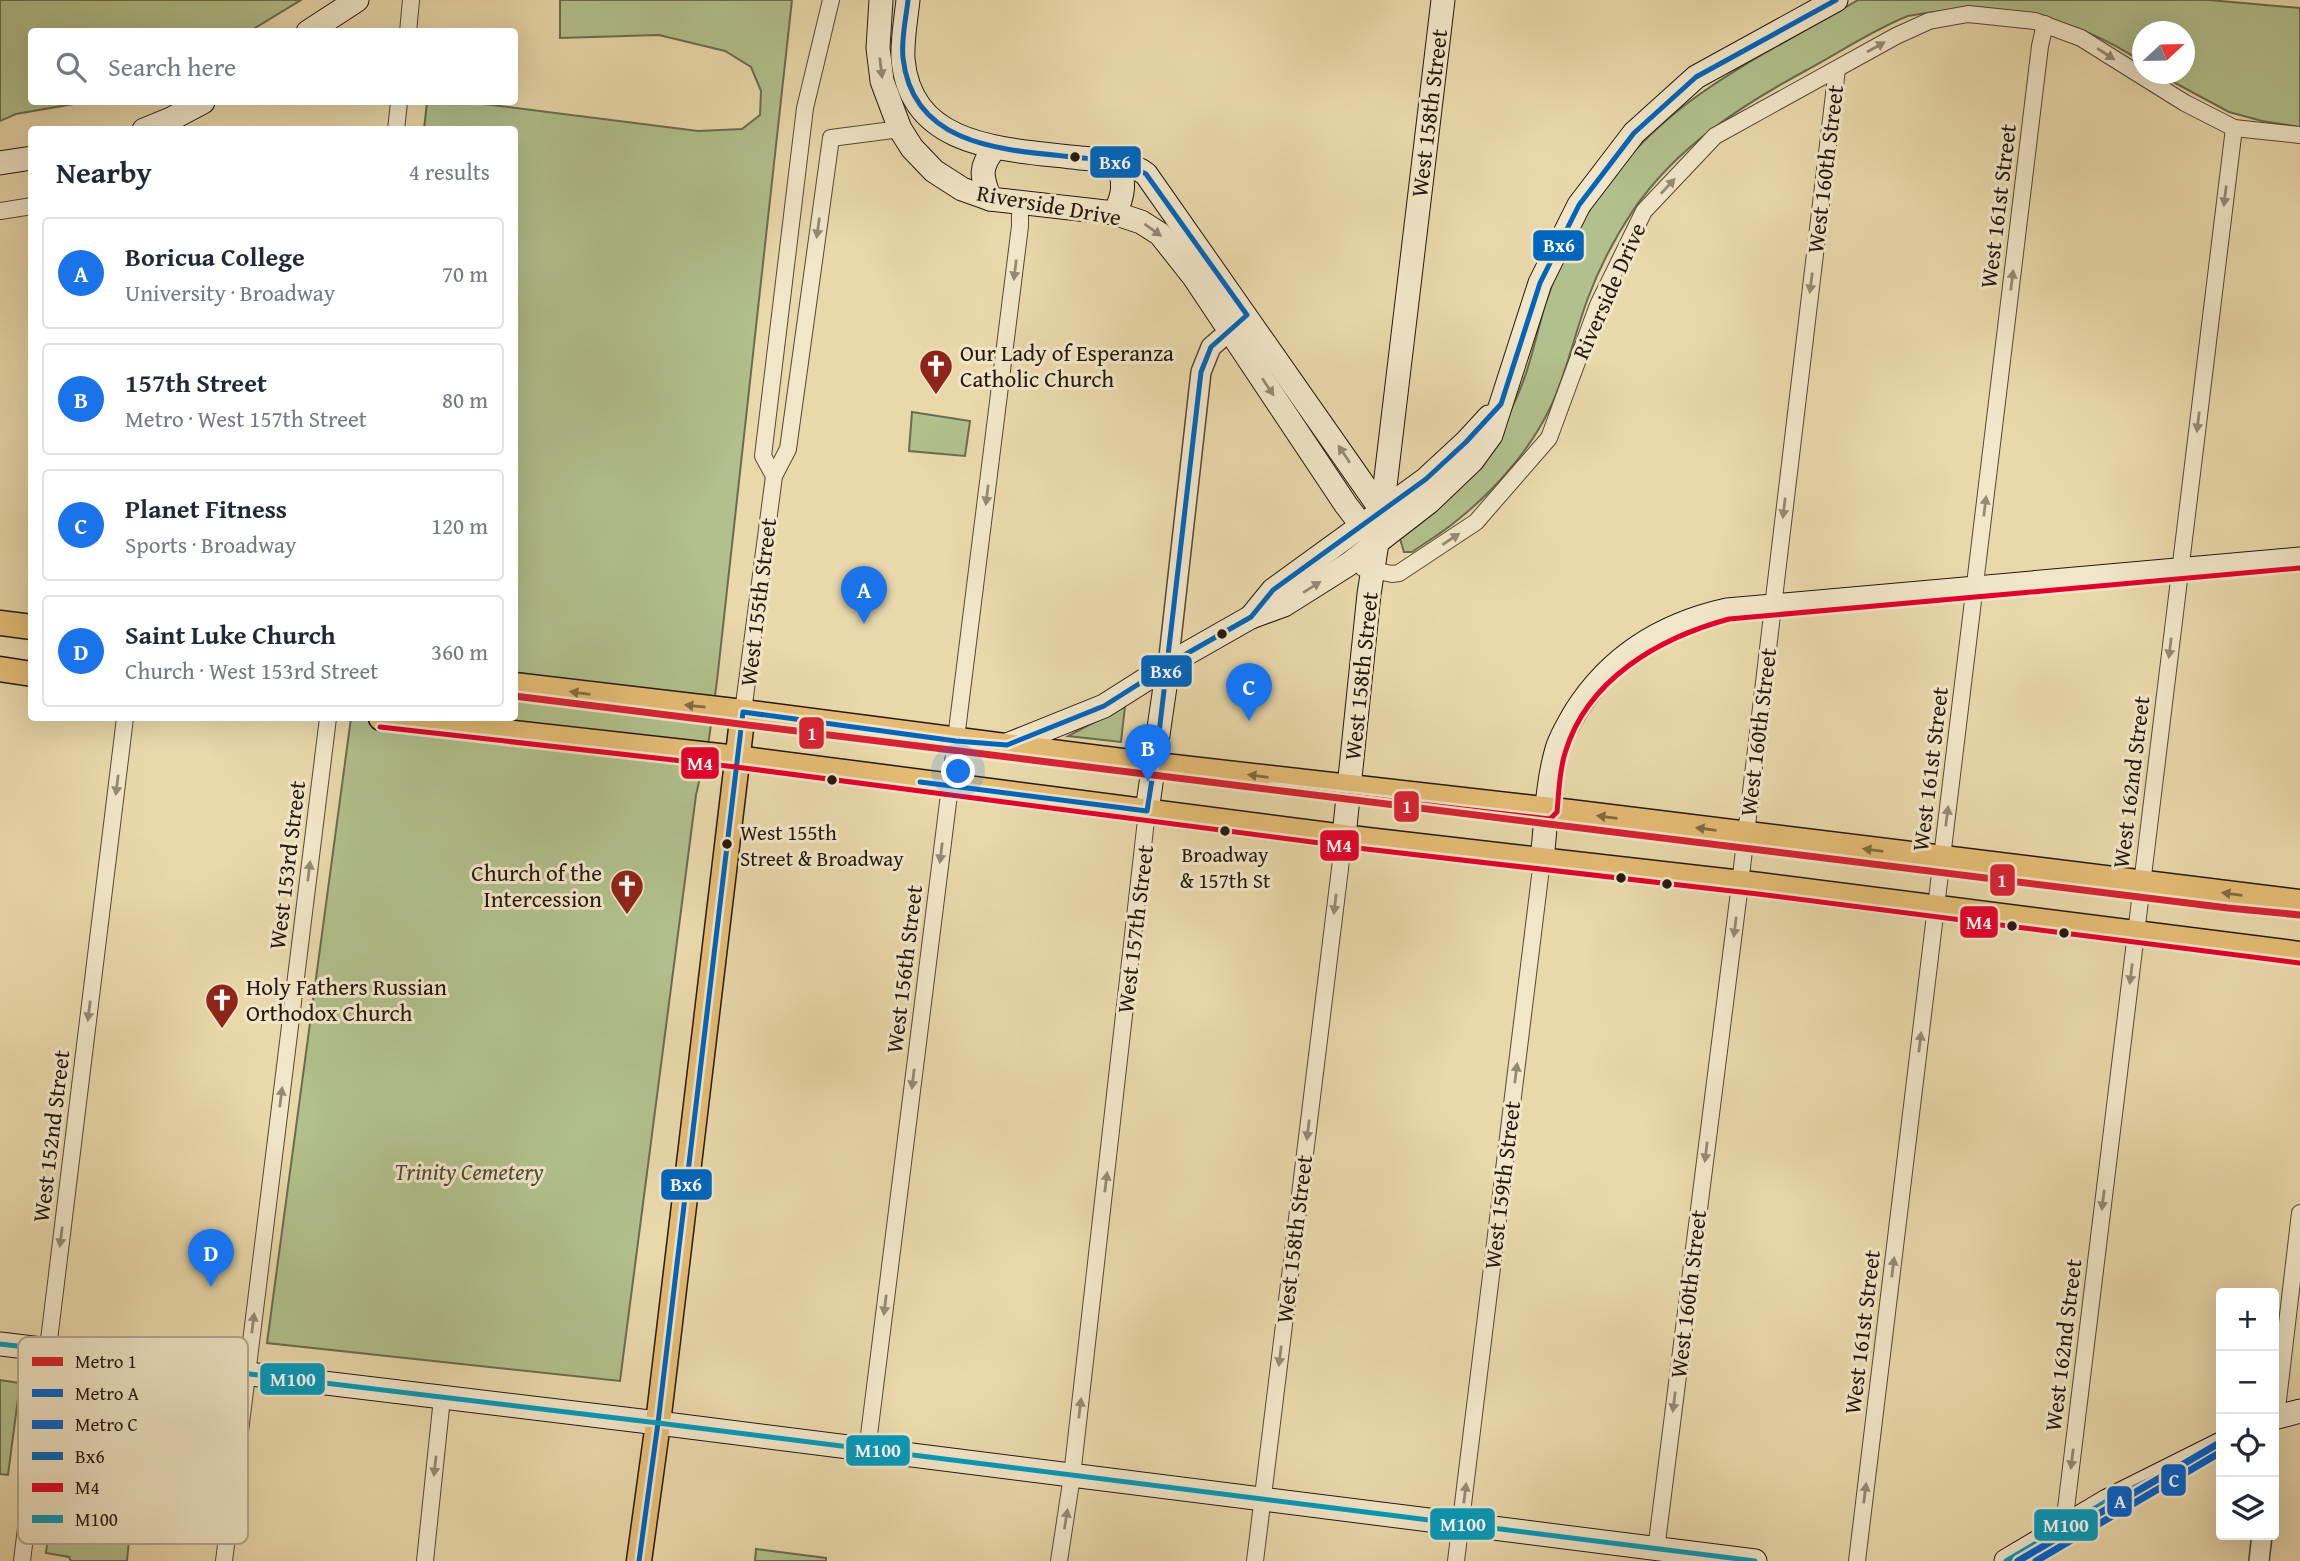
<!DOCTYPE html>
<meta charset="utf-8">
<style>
:root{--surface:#fff;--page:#f2f2f3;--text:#1f2937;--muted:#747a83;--line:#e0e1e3;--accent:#1a73e8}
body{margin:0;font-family:"Gentium Book Plus",serif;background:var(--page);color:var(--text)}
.controls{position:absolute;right:21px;bottom:21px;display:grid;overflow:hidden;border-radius:7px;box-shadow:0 7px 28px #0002}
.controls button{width:63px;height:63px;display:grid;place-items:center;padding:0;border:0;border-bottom:2px solid var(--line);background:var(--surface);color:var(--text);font:35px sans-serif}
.compass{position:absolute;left:2132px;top:21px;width:63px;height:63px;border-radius:50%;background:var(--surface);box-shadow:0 7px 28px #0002;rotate:68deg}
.you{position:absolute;left:959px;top:772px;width:24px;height:24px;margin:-18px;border:5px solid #fff;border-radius:50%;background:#1a73e8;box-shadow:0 0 0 10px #1a73e833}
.badge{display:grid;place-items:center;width:46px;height:46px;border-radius:50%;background:var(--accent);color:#fff;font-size:23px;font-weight:700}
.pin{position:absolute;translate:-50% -58px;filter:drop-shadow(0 2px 4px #0008)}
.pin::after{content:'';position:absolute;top:37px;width:24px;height:21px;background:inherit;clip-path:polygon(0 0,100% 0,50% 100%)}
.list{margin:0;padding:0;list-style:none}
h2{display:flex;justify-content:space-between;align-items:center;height:91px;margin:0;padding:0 28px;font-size:30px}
h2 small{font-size:23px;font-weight:400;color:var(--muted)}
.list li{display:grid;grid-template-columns:46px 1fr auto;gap:21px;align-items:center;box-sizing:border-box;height:112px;margin:0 14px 14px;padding:0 14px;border:2px solid var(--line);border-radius:7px}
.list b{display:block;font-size:26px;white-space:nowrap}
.list p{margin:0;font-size:23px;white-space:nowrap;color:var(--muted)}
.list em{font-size:23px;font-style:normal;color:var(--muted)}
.icon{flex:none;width:38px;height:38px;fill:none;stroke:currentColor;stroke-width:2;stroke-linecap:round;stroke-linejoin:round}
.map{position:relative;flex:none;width:2300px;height:1561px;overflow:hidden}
.search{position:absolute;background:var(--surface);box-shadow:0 7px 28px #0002;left:28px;top:28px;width:490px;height:77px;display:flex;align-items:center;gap:18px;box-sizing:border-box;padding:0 24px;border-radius:7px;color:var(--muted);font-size:26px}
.panel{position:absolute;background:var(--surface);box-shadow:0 7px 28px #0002;left:28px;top:126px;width:490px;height:595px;border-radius:7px}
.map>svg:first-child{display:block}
.green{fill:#b1c08c;stroke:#6a6c4e;stroke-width:2}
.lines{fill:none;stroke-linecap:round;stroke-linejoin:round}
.minor-casing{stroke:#554736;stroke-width:18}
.tertiary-casing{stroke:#554736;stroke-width:22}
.secondary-casing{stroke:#24170f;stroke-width:25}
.primary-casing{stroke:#24170f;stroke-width:27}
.minor{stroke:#f1e6c8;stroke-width:16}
.tertiary{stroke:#f1e6c8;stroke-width:19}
.secondary{stroke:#f1e6c8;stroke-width:23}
.primary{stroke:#e4bc75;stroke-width:24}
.bus-1-casing{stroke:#f1e6c8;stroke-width:10}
.bus-2-casing{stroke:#f1e6c8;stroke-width:10}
.bus-3-casing{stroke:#f1e6c8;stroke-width:10}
.bus-1{stroke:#0065bd;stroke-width:5}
.bus-2{stroke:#e4002b;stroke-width:5}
.bus-3{stroke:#049abb;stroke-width:5}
.metro-1-casing{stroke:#f1e6c8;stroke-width:12}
.metro-2-casing{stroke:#f1e6c8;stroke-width:12}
.metro-3-casing{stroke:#f1e6c8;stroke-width:12}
.metro-1{stroke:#d82233;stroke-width:7}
.metro-2{stroke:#0062cf;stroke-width:7}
.metro-3{stroke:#0062cf;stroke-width:7}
.oneway{fill:#958975}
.oneway2{fill:#846a42}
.bus-dot{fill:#24170f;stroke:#f1e6c8;stroke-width:2.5}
.labels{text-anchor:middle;stroke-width:6;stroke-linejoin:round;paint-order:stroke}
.bus-label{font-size:21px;fill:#24170f;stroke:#f1e6c8;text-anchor:start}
.street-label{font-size:23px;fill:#24170f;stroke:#f1e6c8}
.poi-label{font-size:23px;fill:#24170f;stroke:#f1e6c8;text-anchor:start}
.park-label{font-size:23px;font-style:italic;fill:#4e4a34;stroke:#f1e6c8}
.key{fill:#f1e6c8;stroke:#b4a890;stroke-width:2}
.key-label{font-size:19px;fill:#24170f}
.line-badge{stroke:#f1e6c8;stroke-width:2.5}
.badge-label{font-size:19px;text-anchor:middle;font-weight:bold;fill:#fff}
</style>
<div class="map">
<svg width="2300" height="1561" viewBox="0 0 2300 1561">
<rect width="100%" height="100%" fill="#e9d8aa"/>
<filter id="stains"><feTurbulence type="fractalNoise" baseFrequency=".00286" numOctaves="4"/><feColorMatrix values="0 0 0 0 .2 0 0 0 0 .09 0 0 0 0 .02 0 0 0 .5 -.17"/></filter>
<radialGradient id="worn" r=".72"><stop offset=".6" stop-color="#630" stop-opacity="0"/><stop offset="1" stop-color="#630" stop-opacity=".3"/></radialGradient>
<g class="green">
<path d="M0,0H301L250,31L32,32V102H85L16,114L0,121Z"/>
<path d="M560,0H792L717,681L709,739L696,795L620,1381L267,1343L351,718H514V130L424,129L427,102H468L698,131L742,129L760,115L761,91L751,67L725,51L659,35L560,38Z"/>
<path d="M1858,0H2209L2300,8V127L2262,121L2229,112L2162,76L2160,74H2184V32H2142V62C2072,15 1993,0 1908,16C1872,30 1839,53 1805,71C1739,107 1678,146 1634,209C1616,236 1599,268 1588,298C1574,335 1567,373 1550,408C1529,452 1493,492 1455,522C1442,533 1426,542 1412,552H1404L1400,539C1429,513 1453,482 1477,452C1488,439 1503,426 1510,411C1528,378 1535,340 1545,305C1556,272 1571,239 1590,209C1659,99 1752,63 1858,0Z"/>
<path d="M912,412L970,421L965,456L909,451Z"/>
<path d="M1125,706L1121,742L1068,736Z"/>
<path d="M0,1380L20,1383L8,1475L0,1474Z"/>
<path d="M69,1500L132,1507L127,1561H71L69,1557L46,1553L52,1502Z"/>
<path d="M756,1549L826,1558V1561H755Z"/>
</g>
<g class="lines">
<g class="minor-casing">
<g id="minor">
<path d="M408,32L411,0"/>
<path d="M396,130L399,102"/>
<path d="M0,211L32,206"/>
<path d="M774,476L763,456L805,108L831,0"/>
<path d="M1363,568L1392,574L1399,573L1476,522L1549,438L1598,305L1644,211L1715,136L1896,36L1929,21L1968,14L2035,21L2081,38L2185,103L2234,128L2300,135"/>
<path d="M743,712L774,476L788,449L831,138L900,129"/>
<path d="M2276,1417L2300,1213"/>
<path d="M867,1451L1020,226V202"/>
<path d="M2064,1525L2234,128"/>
<path d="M1656,1550L1740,884L1837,69"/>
<path d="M22,1561L125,718"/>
<path d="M224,1561L328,718"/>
<path d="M425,1561L442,1398"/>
<path d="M1059,1561L1072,1476L1147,811"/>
<path d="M1255,1561L1344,836"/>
<path d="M1456,1561L1542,860"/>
<path d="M1857,1561L2040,46L2045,24"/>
</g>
</g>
<g class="tertiary-casing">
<g id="tertiary">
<path d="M1168,666L1201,372L1211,347L1241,321"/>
<path d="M2259,1561L2262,1535"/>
</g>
</g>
<g class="secondary-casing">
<g id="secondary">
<path d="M881,0L878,48L882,81L900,129L912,148L934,171L962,189L990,199L1114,213L1141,222L1160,234L1194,277L1346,505L1376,544"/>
<path d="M908,0C906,19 902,40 903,59C911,151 1010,149 1080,158C1102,160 1128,160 1146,174L1382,511"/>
<path d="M308,32L357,0"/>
<path d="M144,130L171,119L203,102"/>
<path d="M0,163L32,158"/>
<path d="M990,199C981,176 979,167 995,148"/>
<path d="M1114,213C1125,195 1124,182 1119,163"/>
<path d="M1251,617L1273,590L1426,479L1466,442L1489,417"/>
<path d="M1007,745L1104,706L1186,654L1251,617L1284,605L1349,564L1429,502L1472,461L1491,435L1540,283L1579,205L1634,133L1696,77L1836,0"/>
<path d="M1147,811L1168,666"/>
<path d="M1344,836L1369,594L1382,511L1443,0"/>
<path d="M1542,860C1546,825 1547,782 1557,749C1561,736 1569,723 1576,711C1611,656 1664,624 1727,610L2300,559"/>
<path d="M0,1344L658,1423L1755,1561"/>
<path d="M2274,1418L2300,1411"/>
<path d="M2006,1561L2107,1501L2221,1444"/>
</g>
</g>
<g class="primary-casing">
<g id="primary">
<path d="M0,623L32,627"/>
<path d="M0,669L32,674"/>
<path d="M514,685L743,712L1130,762L1570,812L2300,902"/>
<path d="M381,718L737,758L1367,840L1759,885L2300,954"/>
<path d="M639,1561L658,1423L743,712"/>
</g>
</g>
<use href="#minor" class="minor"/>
<use href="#tertiary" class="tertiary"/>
<use href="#secondary" class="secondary"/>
<use href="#primary" class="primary"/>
<g class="bus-1-casing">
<g id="bus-1">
<path d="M908,0C906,19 901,39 903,58C913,147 1004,150 1074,157C1099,160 1124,160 1146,174L1247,315L1211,347L1201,372L1158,742L1147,811L920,782"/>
<path d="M639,1561L658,1423L743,712L956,741L1007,745L1104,706L1186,654L1251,617L1273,590L1426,479L1466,442L1501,404L1540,283L1579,205L1634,133L1696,77L1836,0"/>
</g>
</g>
<g class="bus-2-casing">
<g id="bus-2">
<path d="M380,727L736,767L1366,849L1758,894L2299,963"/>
<path d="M1272,787L1550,819L1557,812C1559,792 1559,772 1565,753C1587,679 1659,638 1729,619L2300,568"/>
</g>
</g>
<g class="bus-3-casing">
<g id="bus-3">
<path d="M0,1344L658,1423L1755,1561"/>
<path d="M2006,1561L2107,1501L2221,1444"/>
</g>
</g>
<use href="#bus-1" class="bus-1"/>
<use href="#bus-2" class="bus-2"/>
<use href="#bus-3" class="bus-3"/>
<g class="metro-1-casing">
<path id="metro-1" d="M514,696L2228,908L2300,915"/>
</g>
<g class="metro-2-casing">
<path id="metro-2" d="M2018,1561L2221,1442"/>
</g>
<g class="metro-3-casing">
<path id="metro-3" d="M2036,1561L2221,1452"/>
</g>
<use href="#metro-1" class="metro-1"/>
<use href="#metro-2" class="metro-2"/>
<use href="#metro-3" class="metro-3"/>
</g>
<defs><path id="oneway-solid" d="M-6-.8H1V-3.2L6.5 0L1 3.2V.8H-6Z" transform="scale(1.75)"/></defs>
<g class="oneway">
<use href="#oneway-solid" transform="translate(1876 47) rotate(-29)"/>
<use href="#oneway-solid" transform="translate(2106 54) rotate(33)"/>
<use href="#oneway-solid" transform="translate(881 68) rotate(83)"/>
<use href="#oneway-solid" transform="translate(1668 186) rotate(-47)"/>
<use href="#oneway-solid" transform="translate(2225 196) rotate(97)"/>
<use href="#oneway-solid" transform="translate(818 228) rotate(98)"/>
<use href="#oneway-solid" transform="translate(1153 230) rotate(36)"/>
<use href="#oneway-solid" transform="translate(1015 270) rotate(97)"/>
<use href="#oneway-solid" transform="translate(2012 280) rotate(-83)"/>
<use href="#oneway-solid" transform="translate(1811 283) rotate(97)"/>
<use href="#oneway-solid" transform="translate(1268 387) rotate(56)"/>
<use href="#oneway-solid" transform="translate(2198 422) rotate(97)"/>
<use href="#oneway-solid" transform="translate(1344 454) rotate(-124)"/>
<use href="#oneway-solid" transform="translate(987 495) rotate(97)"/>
<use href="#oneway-solid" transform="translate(1985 506) rotate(-83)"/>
<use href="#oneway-solid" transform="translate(1784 508) rotate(97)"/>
<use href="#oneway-solid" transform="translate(1451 539) rotate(-34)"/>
<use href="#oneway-solid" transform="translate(1312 587) rotate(-32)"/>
<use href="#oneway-solid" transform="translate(2170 648) rotate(97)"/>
<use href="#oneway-solid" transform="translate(117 785) rotate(97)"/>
<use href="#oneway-solid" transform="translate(1947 816) rotate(-83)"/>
<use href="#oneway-solid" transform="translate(941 853) rotate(97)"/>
<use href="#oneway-solid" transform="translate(309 871) rotate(-83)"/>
<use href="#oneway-solid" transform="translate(1335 904) rotate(97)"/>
<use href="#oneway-solid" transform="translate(1735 927) rotate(97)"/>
<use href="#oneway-solid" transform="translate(2131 974) rotate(97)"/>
<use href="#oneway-solid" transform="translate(89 1011) rotate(97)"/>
<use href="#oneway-solid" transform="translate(1920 1042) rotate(-83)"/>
<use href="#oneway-solid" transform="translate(1516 1073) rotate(-83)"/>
<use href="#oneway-solid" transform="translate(913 1079) rotate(97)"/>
<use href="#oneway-solid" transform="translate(281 1097) rotate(-83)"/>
<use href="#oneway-solid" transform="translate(1308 1130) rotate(97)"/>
<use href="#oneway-solid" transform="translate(1706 1152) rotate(97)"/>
<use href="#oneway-solid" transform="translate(1106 1182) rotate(-83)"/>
<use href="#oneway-solid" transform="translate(2103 1200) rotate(97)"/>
<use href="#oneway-solid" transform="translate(61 1237) rotate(97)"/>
<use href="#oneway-solid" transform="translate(1893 1267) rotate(-83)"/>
<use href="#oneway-solid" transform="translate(885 1305) rotate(97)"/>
<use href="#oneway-solid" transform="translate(253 1323) rotate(-83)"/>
<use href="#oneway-solid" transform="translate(1280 1356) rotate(97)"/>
<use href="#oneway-solid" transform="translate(1674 1402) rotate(97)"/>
<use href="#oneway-solid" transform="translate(1080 1408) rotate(-83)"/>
<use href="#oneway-solid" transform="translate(2072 1459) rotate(97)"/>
<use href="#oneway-solid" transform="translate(435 1466) rotate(96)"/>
<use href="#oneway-solid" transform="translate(1465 1493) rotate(-83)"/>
<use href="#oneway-solid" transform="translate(1865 1493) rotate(-83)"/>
<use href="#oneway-solid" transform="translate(1066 1519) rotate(-81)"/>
</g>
<g class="oneway2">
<use href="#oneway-solid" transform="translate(580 693) rotate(-173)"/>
<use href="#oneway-solid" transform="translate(695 706) rotate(-174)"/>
<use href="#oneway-solid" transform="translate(1258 776) rotate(-173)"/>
<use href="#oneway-solid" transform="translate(1607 817) rotate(-173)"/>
<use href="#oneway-solid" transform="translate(1706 829) rotate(-172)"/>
<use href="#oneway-solid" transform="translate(1873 850) rotate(-173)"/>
<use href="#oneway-solid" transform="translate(2232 894) rotate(-173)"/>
</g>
<defs>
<g id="church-pin" transform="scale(1.75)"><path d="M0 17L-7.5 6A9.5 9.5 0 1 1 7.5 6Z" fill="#8f2418" stroke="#f1e6c8"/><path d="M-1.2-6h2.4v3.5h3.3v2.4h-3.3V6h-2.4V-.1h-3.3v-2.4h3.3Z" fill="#fff"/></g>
</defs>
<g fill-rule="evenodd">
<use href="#church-pin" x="936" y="366"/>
<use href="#church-pin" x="627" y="886"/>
<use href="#church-pin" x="222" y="1000"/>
</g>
<g class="bus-dot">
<circle cx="1075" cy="157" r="6"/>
<circle cx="1222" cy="634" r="6"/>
<circle cx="832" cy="780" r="6"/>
<circle cx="1225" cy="831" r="6"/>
<circle cx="727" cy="844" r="6"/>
<circle cx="1621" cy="878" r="6"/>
<circle cx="1667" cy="884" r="6"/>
<circle cx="2012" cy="926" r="6"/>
<circle cx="2064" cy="933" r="6"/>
</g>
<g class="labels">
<g class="bus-label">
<text x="740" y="840">West 155th<tspan x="740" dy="26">Street &amp; Broadway</tspan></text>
<text x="1225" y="862" text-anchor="middle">Broadway<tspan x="1225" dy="26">&amp; 157th St</tspan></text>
</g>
<g class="street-label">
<text transform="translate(1429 113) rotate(-83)" y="8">West 158th Street</text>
<text transform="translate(1825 169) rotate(-83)" y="8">West 160th Street</text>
<text transform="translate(1049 205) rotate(10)" y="8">Riverside Drive</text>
<text transform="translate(1998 206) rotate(-83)" y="8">West 161st Street</text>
<text transform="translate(1609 291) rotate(-66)" y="8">Riverside Drive</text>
<text transform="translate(758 602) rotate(-83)" y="8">West 155th Street</text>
<text transform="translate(1361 676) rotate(-84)" y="8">West 158th Street</text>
<text transform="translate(1758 732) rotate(-83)" y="8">West 160th Street</text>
<text transform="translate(1930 769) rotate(-83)" y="8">West 161st Street</text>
<text transform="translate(2131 782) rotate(-83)" y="8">West 162nd Street</text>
<text transform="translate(287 865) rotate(-83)" y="8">West 153rd Street</text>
<text transform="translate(1135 929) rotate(-83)" y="8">West 157th Street</text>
<text transform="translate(904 969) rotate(-83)" y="8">West 156th Street</text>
<text transform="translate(51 1136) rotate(-83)" y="8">West 152nd Street</text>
<text transform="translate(1502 1185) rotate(-83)" y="8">West 159th Street</text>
<text transform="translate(1294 1239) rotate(-83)" y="8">West 158th Street</text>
<text transform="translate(1688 1294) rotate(-83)" y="8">West 160th Street</text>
<text transform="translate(1862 1332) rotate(-83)" y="8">West 161st Street</text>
<text transform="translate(2063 1345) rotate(-83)" y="8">West 162nd Street</text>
</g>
<g class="poi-label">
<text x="960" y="361">Our Lady of Esperanza<tspan x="960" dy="26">Catholic Church</tspan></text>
<text x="602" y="881" text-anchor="end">Church of the<tspan x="602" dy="26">Intercession</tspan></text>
<text x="246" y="995">Holy Fathers Russian<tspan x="246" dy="26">Orthodox Church</tspan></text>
</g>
<g class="park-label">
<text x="469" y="1180">Trinity Cemetery</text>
</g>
</g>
<rect x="18" y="1337" width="230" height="207" rx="10" class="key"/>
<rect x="32" y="1357" width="31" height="9" fill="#d82233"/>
<rect x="32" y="1389" width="31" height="8" fill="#0062cf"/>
<rect x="32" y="1420" width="31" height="9" fill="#0062cf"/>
<rect x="32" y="1452" width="31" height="8" fill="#0065bd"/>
<rect x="32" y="1483" width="31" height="9" fill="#e4002b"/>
<rect x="32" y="1515" width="31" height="8" fill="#049abb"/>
<g class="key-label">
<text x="75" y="1368">Metro 1</text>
<text x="75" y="1400">Metro A</text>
<text x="75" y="1431">Metro C</text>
<text x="75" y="1463">Bx6</text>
<text x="75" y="1494">M4</text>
<text x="75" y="1526">M100</text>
</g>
<g class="line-badge">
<rect x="1089" y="145" width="53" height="34" rx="7" fill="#0065bd"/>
<rect x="1532" y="229" width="53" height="33" rx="7" fill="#0065bd"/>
<rect x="1140" y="654" width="53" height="34" rx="7" fill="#0065bd"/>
<rect x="798" y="716" width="27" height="34" rx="7" fill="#d82233"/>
<rect x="680" y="746" width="40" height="34" rx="7" fill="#e4002b"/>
<rect x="1393" y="790" width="27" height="33" rx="7" fill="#d82233"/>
<rect x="1319" y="829" width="41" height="33" rx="7" fill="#e4002b"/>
<rect x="1989" y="863" width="27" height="34" rx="7" fill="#d82233"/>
<rect x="1959" y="905" width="40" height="34" rx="7" fill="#e4002b"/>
<rect x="660" y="1168" width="53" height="33" rx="7" fill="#0065bd"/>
<rect x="259" y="1362" width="67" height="34" rx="7" fill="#049abb"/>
<rect x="845" y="1434" width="66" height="33" rx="7" fill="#049abb"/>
<rect x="2160" y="1463" width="27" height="34" rx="7" fill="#0062cf"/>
<rect x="2106" y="1485" width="27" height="33" rx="7" fill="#0062cf"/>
<rect x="1429" y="1507" width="67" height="34" rx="7" fill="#049abb"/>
<rect x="2033" y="1508" width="66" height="34" rx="7" fill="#049abb"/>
</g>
<g class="badge-label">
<text x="1115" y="169">Bx6</text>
<text x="1559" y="252">Bx6</text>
<text x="1166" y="678">Bx6</text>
<text x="812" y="740">1</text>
<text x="700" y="770">M4</text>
<text x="1407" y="813">1</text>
<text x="1339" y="852">M4</text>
<text x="2002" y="887">1</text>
<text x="1979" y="929">M4</text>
<text x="686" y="1191">Bx6</text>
<text x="293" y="1386">M100</text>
<text x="878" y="1457">M100</text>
<text x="2174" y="1487">C</text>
<text x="2120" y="1508">A</text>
<text x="1463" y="1531">M100</text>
<text x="2066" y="1532">M100</text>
</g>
<rect width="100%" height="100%" filter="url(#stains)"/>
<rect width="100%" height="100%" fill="url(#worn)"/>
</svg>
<div class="controls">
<button>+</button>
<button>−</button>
<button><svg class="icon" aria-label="locate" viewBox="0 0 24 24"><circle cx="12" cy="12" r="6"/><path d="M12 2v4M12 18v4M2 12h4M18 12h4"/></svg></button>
<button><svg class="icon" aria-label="layers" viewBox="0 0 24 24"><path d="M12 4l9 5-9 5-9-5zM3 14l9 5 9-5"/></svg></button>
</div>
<svg class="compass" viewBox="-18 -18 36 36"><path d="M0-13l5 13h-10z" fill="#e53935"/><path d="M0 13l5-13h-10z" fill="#747a83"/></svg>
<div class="you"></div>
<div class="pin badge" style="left:864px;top:624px">A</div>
<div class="pin badge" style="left:1148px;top:782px">B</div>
<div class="pin badge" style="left:1249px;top:721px">C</div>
<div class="pin badge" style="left:211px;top:1287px">D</div>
<div class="search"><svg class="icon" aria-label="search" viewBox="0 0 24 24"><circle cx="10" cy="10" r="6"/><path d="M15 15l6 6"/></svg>Search here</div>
<section class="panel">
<h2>Nearby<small>4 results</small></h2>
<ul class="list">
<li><span class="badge">A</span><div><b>Boricua College</b><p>University · Broadway</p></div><em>70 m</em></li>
<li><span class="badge">B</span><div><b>157th Street</b><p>Metro · West 157th Street</p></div><em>80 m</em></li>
<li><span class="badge">C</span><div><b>Planet Fitness</b><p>Sports · Broadway</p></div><em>120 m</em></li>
<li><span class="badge">D</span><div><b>Saint Luke Church</b><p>Church · West 153rd Street</p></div><em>360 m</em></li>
</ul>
</section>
</div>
